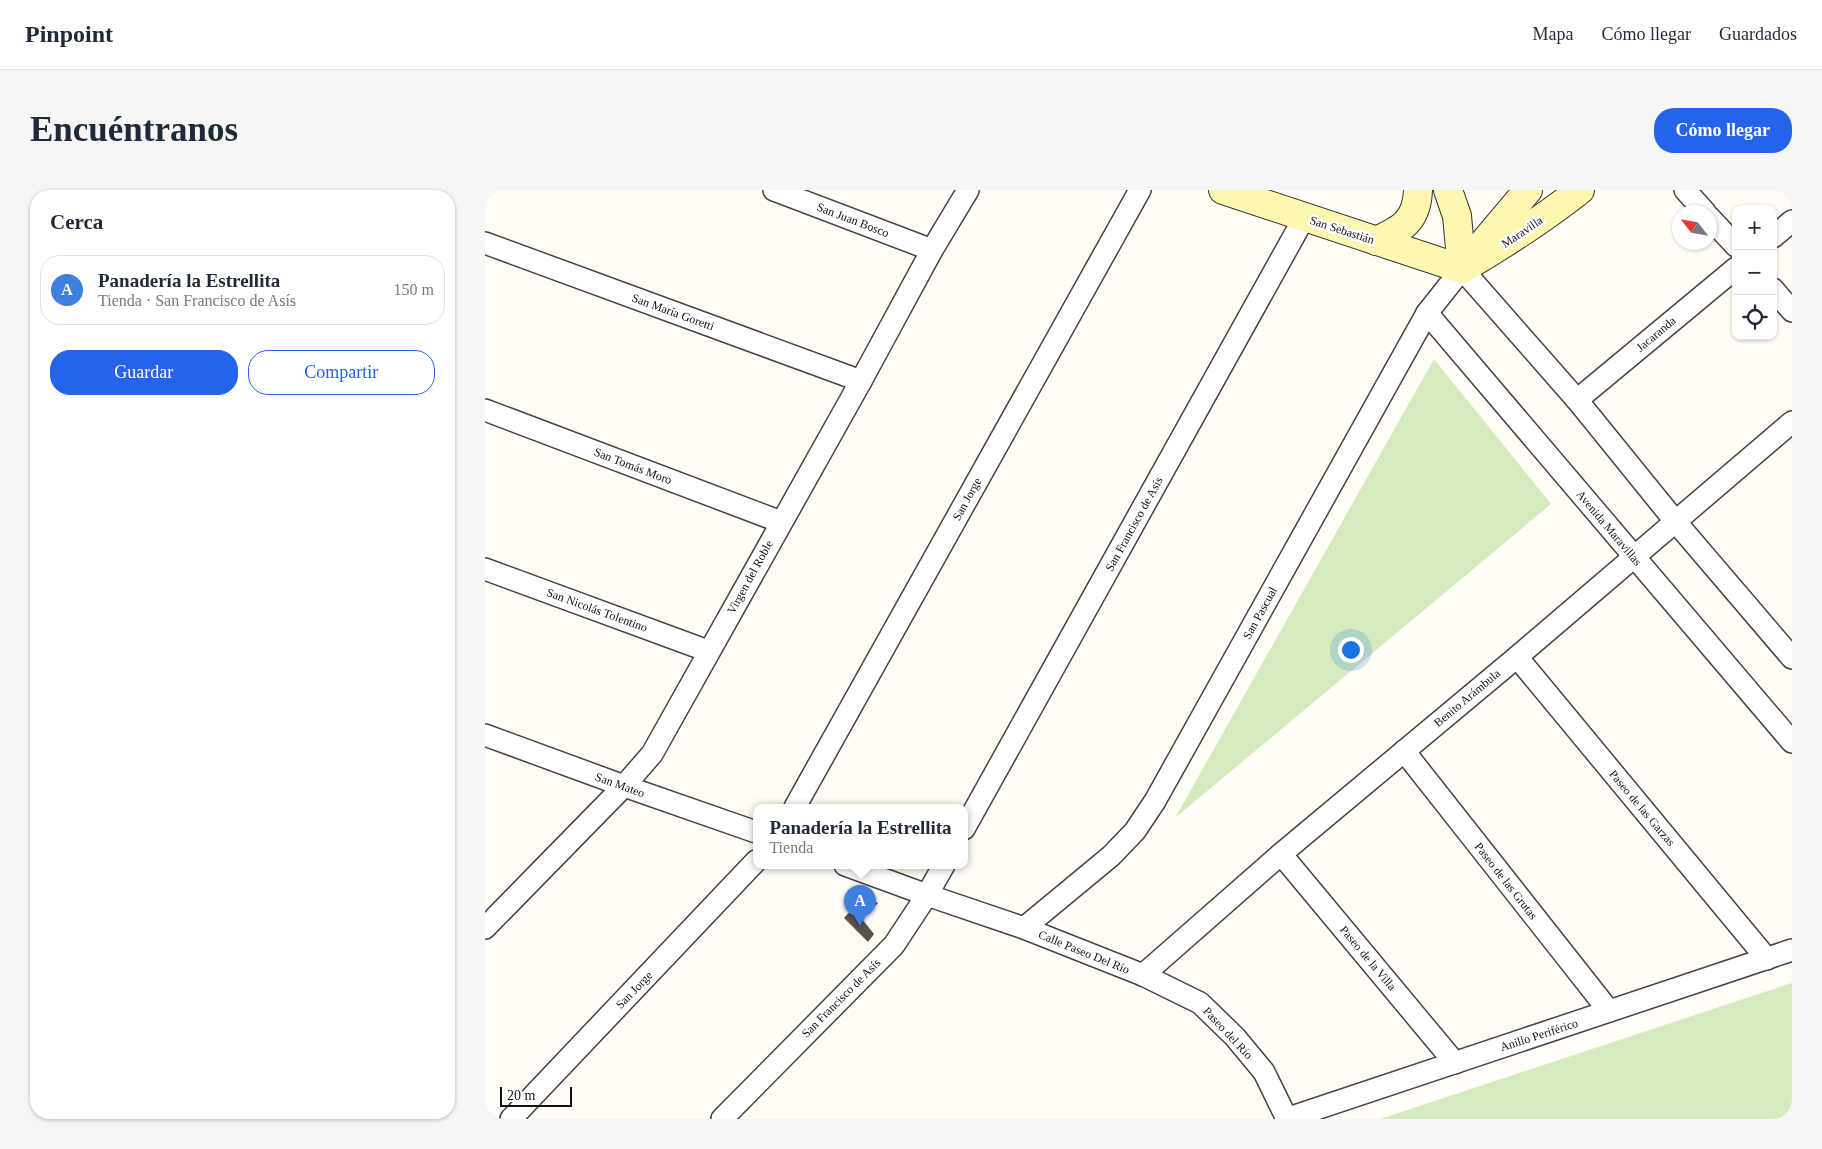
<!DOCTYPE html>
<html lang="es">
<meta charset="utf-8">
<style>
:root{--surface:#fff;--page:#f6f6f7;--text:#1f2937;--muted:#747a83;--line:#e0e1e3;--accent:#2563eb}
body{margin:0;font-family:Georgia,serif;background:var(--page);color:var(--text)}
.controls{position:absolute;right:15px;top:15px;display:grid;overflow:hidden;border-radius:10px;box-shadow:0 1px 4px #0004}
.controls button{width:45px;height:45px;display:grid;place-items:center;padding:0;border:0;border-bottom:1px solid var(--line);background:var(--surface);color:var(--text);font:25px sans-serif}
.compass{position:absolute;left:1187px;top:15px;width:45px;height:45px;border-radius:50%;background:var(--surface);box-shadow:0 1px 4px #0004;rotate:301deg}
.scale{position:absolute;left:15px;bottom:12px;width:72px;box-sizing:border-box;padding-left:5px;border:2px solid #111;border-top:0;font-size:14px;line-height:18px;white-space:nowrap;color:#111;-webkit-text-stroke:4px #fff;paint-order:stroke}
.you{position:absolute;left:865px;top:459px;width:18px;height:18px;margin:-12px;border:4px solid #fff;border-radius:50%;background:#1a73e8;box-shadow:0 0 0 8px #1a73e833}
.badge{display:grid;place-items:center;width:32px;height:32px;border-radius:50%;background:var(--accent);color:#fff;font-size:16px;font-weight:700}
.pin{position:absolute;translate:-50% -41px;filter:drop-shadow(0 1px 2px #0008)}
.pin::after{content:'';position:absolute;top:26px;width:18px;height:15px;background:inherit;clip-path:polygon(0 0,100% 0,50% 100%)}
.popup{position:absolute;left:268px;top:614px;width:215px;height:65px;box-sizing:border-box;display:grid;place-content:center;border-radius:10px;background:var(--surface);filter:drop-shadow(0 1px 4px #0005);font-size:16px;white-space:nowrap;color:var(--muted)}
.popup b{font-size:19px;color:var(--text)}
.popup::after{content:'';position:absolute;left:50%;top:100%;margin-left:-10px;border:10px solid transparent;border-top-color:var(--surface)}
.list{margin:0;padding:0;list-style:none}
h2{display:flex;justify-content:space-between;align-items:center;height:65px;margin:0;padding:0 20px;font-size:21px}
h2 small{font-size:16px;font-weight:400;color:var(--muted)}
.list li{display:grid;grid-template-columns:32px 1fr auto;gap:15px;align-items:center;box-sizing:border-box;height:70px;margin:0 10px 10px;padding:0 10px;border:1px solid var(--line);border-radius:20px}
.list b{display:block;font-size:19px;white-space:nowrap}
.list p{margin:0;font-size:16px;white-space:nowrap;color:var(--muted)}
.list em{font-size:16px;font-style:normal;color:var(--muted)}
.actions{display:flex;gap:10px;padding:15px 20px}
.actions a{flex:1;padding:11px 0;border:1px solid var(--accent);border-radius:20px;text-align:center;font-size:18px;color:var(--accent)}
.actions .main{background:var(--accent);color:#fff}
.icon{flex:none;width:28px;height:28px;fill:none;stroke:currentColor;stroke-width:2;stroke-linecap:round;stroke-linejoin:round}
.map{position:relative;flex:none;width:1307px;height:929px;overflow:hidden;border-radius:20px}
header{display:flex;align-items:center;gap:30px;box-sizing:border-box;height:70px;padding:0 25px;background:var(--surface);border-bottom:1px solid var(--line)}
header strong{font-size:24px}
nav{display:flex;gap:28px;margin-inline-start:auto;font-size:18px}
.intro{display:flex;align-items:center;justify-content:space-between;box-sizing:border-box;height:120px;padding:0 30px}
h1{margin:0;font-size:35px}
.button{padding:12px 22px;border-radius:20px;background:var(--accent);color:#fff;font-size:18px;font-weight:700}
main{display:flex;gap:30px;padding:0 30px}
aside{flex:1;background:var(--surface);border-radius:20px;box-shadow:0 1px 4px #0004}
.map>svg:first-child{display:block}
.green{fill:#d5ebbd}
.building{fill:#5a524d}
.lines{fill:none;stroke-linecap:round;stroke-linejoin:round}
.minor-casing{stroke:#444;stroke-width:24}
.secondary-casing{stroke:#333;stroke-width:30}
.minor{stroke:#fff;stroke-width:21}
.secondary{stroke:#fff6b0;stroke-width:28}
.labels{text-anchor:middle;stroke-width:5;stroke-linejoin:round;paint-order:stroke}
.street-label{font-size:12px;fill:#111;stroke:#fff}
</style>
<header>
<strong>Pinpoint</strong>
<nav><a>Mapa</a><a>Cómo llegar</a><a>Guardados</a></nav>
</header>
<div class="intro"><h1>Encuéntranos</h1><a class="button">Cómo llegar</a></div>
<main>
<aside>
<h2>Cerca<small></small></h2>
<ul class="list">
<li><span class="badge" style="background:#3f7fe0">A</span><div><b>Panadería la Estrellita</b><p>Tienda · San Francisco de Asís</p></div><em>150 m</em></li>
</ul>
<div class="actions"><a class="main">Guardar</a><a>Compartir</a></div>
</aside>
<div class="map">
<svg width="1307" height="929" viewBox="0 0 1307 929">
<rect width="100%" height="100%" fill="#fffdf5"/>
<g class="green">
<path d="M949,169L1066,314L690,628Z"/>
<path d="M1307,793V929H895Z"/>
</g>
<path class="building" d="M378,707L393,713L377,729L389,744L383,752L359,728Z"/>
<g class="lines">
<g class="minor-casing">
<g id="minor">
<path d="M289,0L447,60"/>
<path d="M1200,0L1220,22"/>
<path d="M1224,27L1251,56"/>
<path d="M1288,47L1307,31"/>
<path d="M0,53L376,191"/>
<path d="M1288,99L1307,121"/>
<path d="M942,123L1307,552"/>
<path d="M1092,210L1251,78"/>
<path d="M0,220L296,332"/>
<path d="M0,379L223,461"/>
<path d="M1032,467L1282,769"/>
<path d="M0,545L139,596L271,642"/>
<path d="M919,561L1124,821"/>
<path d="M310,617L655,0"/>
<path d="M479,639L819,28"/>
<path d="M796,664L970,873"/>
<path d="M360,675L442,705L539,738L658,785L715,813L750,847L779,882L802,929"/>
<path d="M0,738L139,596L167,564L376,191L447,60L483,0"/>
<path d="M539,738L626,666L650,641L670,611L942,123L977,79L1092,210L1190,331L1307,468"/>
<path d="M658,785L796,664L1032,467L1307,232"/>
<path d="M26,929L271,671"/>
<path d="M237,929L409,755L442,705L459,675"/>
<path d="M801,929L1307,760"/>
</g>
</g>
<g class="secondary-casing">
<g id="secondary">
<path d="M738,0L977,79"/>
<path d="M963,0L972,26L977,79"/>
<path d="M891,51C917,39 932,31 933,0"/>
<path d="M990,63L1043,0"/>
<path d="M977,79C1018,55 1057,30 1095,0"/>
</g>
</g>
<use href="#minor" class="minor"/>
<use href="#secondary" class="secondary"/>
</g>
<g class="labels">
<g class="street-label">
<text transform="translate(368 30) rotate(21)" y="4">San Juan Bosco</text>
<text transform="translate(857 40) rotate(18)" y="4">San Sebastián</text>
<text transform="translate(1037 42) rotate(-34)" y="4">Maravilla</text>
<text transform="translate(188 122) rotate(20)" y="4">San María Goretti</text>
<text transform="translate(1171 144) rotate(-40)" y="4">Jacaranda</text>
<text transform="translate(148 276) rotate(21)" y="4">San Tomás Moro</text>
<text transform="translate(482 309) rotate(-61)" y="4">San Jorge</text>
<text transform="translate(649 334) rotate(-61)" y="4">San Francisco de Asís</text>
<text transform="translate(1124 338) rotate(50)" y="4">Avenida Maravillas</text>
<text transform="translate(265 387) rotate(-61)" y="4">Virgen del Roble</text>
<text transform="translate(112 420) rotate(20)" y="4">San Nicolás Tolentino</text>
<text transform="translate(775 423) rotate(-61)" y="4">San Pascual</text>
<text transform="translate(982 508) rotate(-40)" y="4">Benito Arámbula</text>
<text transform="translate(135 595) rotate(20)" y="4">San Mateo</text>
<text transform="translate(1157 618) rotate(50)" y="4">Paseo de las Garzas</text>
<text transform="translate(1021 691) rotate(52)" y="4">Paseo de las Grutas</text>
<text transform="translate(599 762) rotate(22)" y="4">Calle Paseo Del Río</text>
<text transform="translate(883 768) rotate(50)" y="4">Paseo de la Villa</text>
<text transform="translate(149 800) rotate(-46)" y="4">San Jorge</text>
<text transform="translate(356 808) rotate(-45)" y="4">San Francisco de Asís</text>
<text transform="translate(743 843) rotate(47)" y="4">Paseo del Río</text>
<text transform="translate(1054 845) rotate(-18)" y="4">Anillo Periférico</text>
</g>
</g>
</svg>
<div class="controls">
<button>+</button>
<button>−</button>
<button><svg class="icon" aria-label="locate" viewBox="0 0 24 24"><circle cx="12" cy="12" r="6"/><path d="M12 2v4M12 18v4M2 12h4M18 12h4"/></svg></button>
</div>
<svg class="compass" viewBox="-18 -18 36 36"><path d="M0-13l5 13h-10z" fill="#e53935"/><path d="M0 13l5-13h-10z" fill="#747a83"/></svg>
<div class="scale">20 m</div>
<div class="you"></div>
<div class="pin badge" style="left:375px;top:736px;background:#3f7fe0">A</div>
<div class="popup"><b>Panadería la Estrellita</b>Tienda</div>
</div>
</main>
